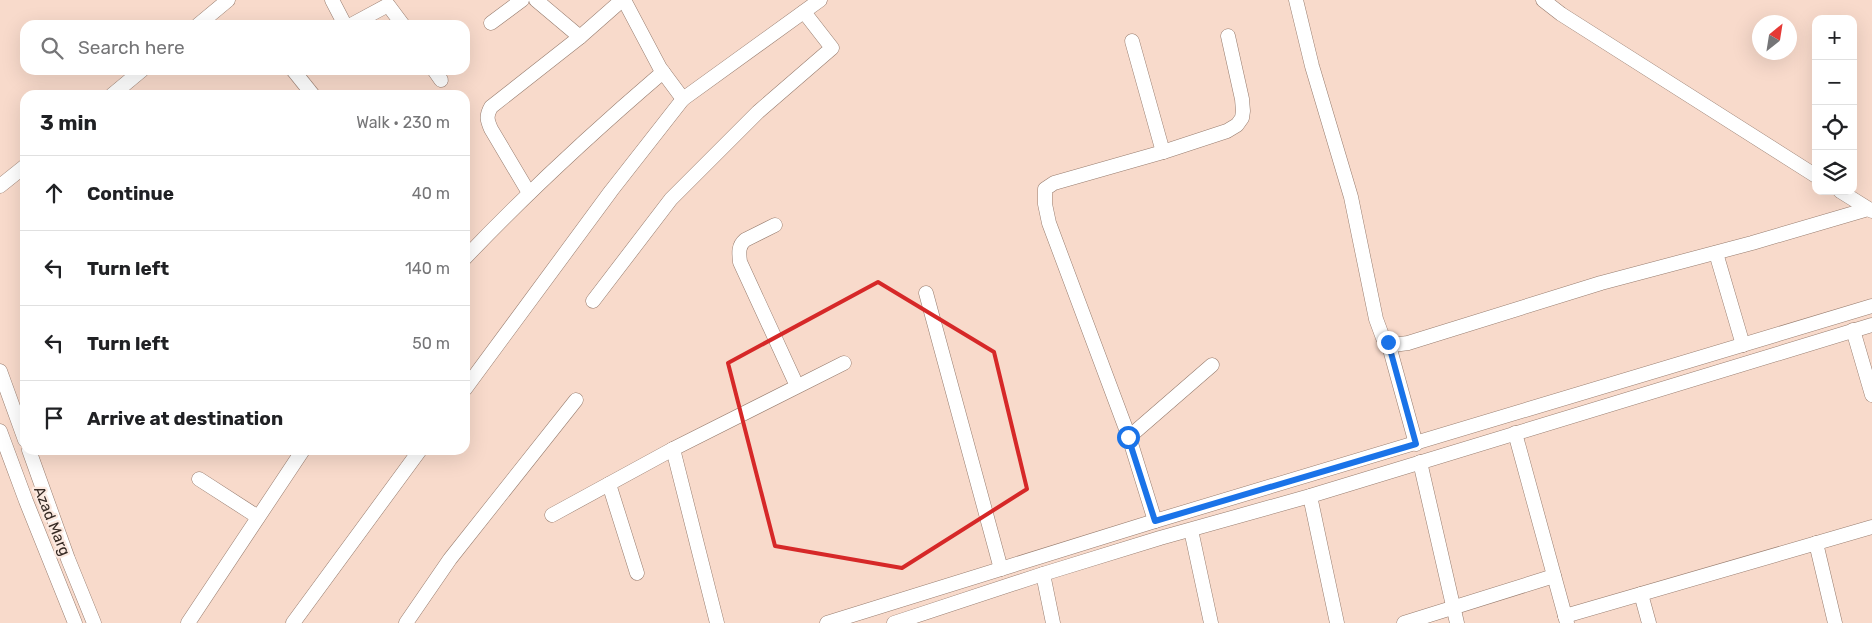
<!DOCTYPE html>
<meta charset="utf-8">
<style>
:root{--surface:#fff;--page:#f2f2f2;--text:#202124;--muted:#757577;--line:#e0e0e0}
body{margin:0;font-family:Rubik,sans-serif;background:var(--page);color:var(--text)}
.controls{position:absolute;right:15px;top:15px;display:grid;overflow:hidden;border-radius:10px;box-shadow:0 5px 20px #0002}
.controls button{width:45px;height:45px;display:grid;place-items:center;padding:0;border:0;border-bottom:1px solid var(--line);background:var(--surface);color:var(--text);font:25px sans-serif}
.compass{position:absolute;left:1752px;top:15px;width:45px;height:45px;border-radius:50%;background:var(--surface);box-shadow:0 5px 20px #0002;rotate:30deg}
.stop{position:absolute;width:15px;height:15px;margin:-11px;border:4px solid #1a73e8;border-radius:50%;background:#fff}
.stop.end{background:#1a73e8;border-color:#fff;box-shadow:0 1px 5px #0008}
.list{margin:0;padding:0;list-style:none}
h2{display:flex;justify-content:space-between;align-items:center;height:65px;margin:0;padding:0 20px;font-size:21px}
h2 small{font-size:16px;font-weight:400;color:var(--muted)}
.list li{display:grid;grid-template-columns:32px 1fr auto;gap:15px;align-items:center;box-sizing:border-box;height:75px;padding:0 20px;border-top:1px solid var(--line)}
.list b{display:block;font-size:19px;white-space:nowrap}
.list em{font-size:16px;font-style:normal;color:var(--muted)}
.icon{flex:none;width:28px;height:28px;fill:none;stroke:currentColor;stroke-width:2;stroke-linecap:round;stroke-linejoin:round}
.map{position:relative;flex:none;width:1872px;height:623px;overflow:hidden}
.search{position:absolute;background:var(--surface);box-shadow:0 5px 20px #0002;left:20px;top:20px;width:450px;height:55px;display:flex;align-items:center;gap:12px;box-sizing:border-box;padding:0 18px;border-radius:15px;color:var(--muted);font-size:19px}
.panel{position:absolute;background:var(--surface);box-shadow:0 5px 20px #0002;left:20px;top:90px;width:450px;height:365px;border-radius:15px}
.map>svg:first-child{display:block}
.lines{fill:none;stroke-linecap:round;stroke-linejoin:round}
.minor-casing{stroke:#977c6e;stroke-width:15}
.minor{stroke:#fff;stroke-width:14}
.route{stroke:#1a73e8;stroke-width:6}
.marked{fill:none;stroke:#d62828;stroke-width:4;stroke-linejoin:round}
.labels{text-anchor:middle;stroke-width:4.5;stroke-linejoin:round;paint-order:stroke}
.street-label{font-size:15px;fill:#362a24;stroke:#fceae1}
</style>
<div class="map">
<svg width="1872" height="623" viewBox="0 0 1872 623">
<rect width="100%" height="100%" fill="#f8dacb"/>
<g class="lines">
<g class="minor-casing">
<g id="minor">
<path d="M332,0L345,25"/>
<path d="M536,0L580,37L622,0"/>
<path d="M624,0L660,68L683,99L820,0"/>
<path d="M1296,0L1312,66L1351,197L1376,319L1383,338L1393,345L1408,343L1601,283L1752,243L1868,209"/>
<path d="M1543,0L1561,14L1816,176"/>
<path d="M491,23L522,0"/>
<path d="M198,25L228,0"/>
<path d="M351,25L388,5L403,25"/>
<path d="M1132,41L1163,152"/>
<path d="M293,70L313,95"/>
<path d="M434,70L441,80"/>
<path d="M112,95L142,70"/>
<path d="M0,186L25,166"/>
<path d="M1840,191L1872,211"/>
<path d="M529,193L491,129C487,120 486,116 491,107L580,37"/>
<path d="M775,225L745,240C738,246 739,253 740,262L797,386"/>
<path d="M1716,253L1743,345"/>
<path d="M465,258C528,192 594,131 663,72"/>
<path d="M926,293L1001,569"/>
<path d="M593,301L671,199L758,112L832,48L804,12"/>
<path d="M1853,330L1872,395"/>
<path d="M1388,342L1416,444"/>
<path d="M0,371L25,440"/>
<path d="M465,389L611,191L683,99"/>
<path d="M0,431L26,501L75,623"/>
<path d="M1515,433L1567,623"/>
<path d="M1129,437L1212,365"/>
<path d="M29,450L68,559L94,623"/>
<path d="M1420,462L1457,623"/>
<path d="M199,479L258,517"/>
<path d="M609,484L637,573"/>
<path d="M1310,496L1337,623"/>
<path d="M552,515L673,449"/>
<path d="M1155,521L1129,437L1049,223L1045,204V189L1054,183L1163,152L1227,131L1237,125L1242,118L1243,111L1242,99L1228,36"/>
<path d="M1191,530L1211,623"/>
<path d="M1816,543L1835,623"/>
<path d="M1043,574L1053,623"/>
<path d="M1641,594L1649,623"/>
<path d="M1565,616L1872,527"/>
<path d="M188,623L303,450"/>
<path d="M293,623L420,450"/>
<path d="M406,623L450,559L576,400"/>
<path d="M717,623L673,449L844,363"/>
<path d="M827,623L1155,521L1872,306"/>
<path d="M894,623L1043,574L1160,538L1310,496L1872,325"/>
<path d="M1404,623L1554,576"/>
</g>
</g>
<use href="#minor" class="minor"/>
</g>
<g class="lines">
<path class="route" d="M1128,437L1155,521L1416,444L1388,342"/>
</g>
<path class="marked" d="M878,282L994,352L1027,489L902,568L775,546L728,363Z"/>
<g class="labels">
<g class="street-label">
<text transform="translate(52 521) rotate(68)" y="5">Azad Marg</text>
</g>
</g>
</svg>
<div class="controls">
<button>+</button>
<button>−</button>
<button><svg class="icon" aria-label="locate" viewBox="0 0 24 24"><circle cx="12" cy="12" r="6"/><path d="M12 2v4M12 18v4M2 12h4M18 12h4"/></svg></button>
<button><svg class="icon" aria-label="layers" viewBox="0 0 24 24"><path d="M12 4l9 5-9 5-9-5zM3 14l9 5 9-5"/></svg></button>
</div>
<svg class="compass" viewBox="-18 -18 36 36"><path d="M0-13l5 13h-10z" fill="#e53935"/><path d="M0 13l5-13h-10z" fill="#757577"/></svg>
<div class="stop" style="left:1128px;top:437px"></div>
<div class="stop end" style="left:1388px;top:342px"></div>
<div class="search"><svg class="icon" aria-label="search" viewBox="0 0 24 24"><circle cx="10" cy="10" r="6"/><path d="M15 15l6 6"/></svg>Search here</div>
<section class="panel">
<h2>3 min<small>Walk · 230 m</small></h2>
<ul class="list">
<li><svg class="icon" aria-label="ahead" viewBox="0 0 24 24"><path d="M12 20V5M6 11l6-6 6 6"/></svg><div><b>Continue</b></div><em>40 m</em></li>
<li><svg class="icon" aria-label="left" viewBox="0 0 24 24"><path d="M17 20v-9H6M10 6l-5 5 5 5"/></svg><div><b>Turn left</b></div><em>140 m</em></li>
<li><svg class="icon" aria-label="left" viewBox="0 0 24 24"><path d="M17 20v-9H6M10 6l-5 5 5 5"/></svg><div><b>Turn left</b></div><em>50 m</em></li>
<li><svg class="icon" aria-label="arrive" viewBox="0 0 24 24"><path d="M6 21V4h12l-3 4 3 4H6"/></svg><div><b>Arrive at destination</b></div></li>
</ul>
</section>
</div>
